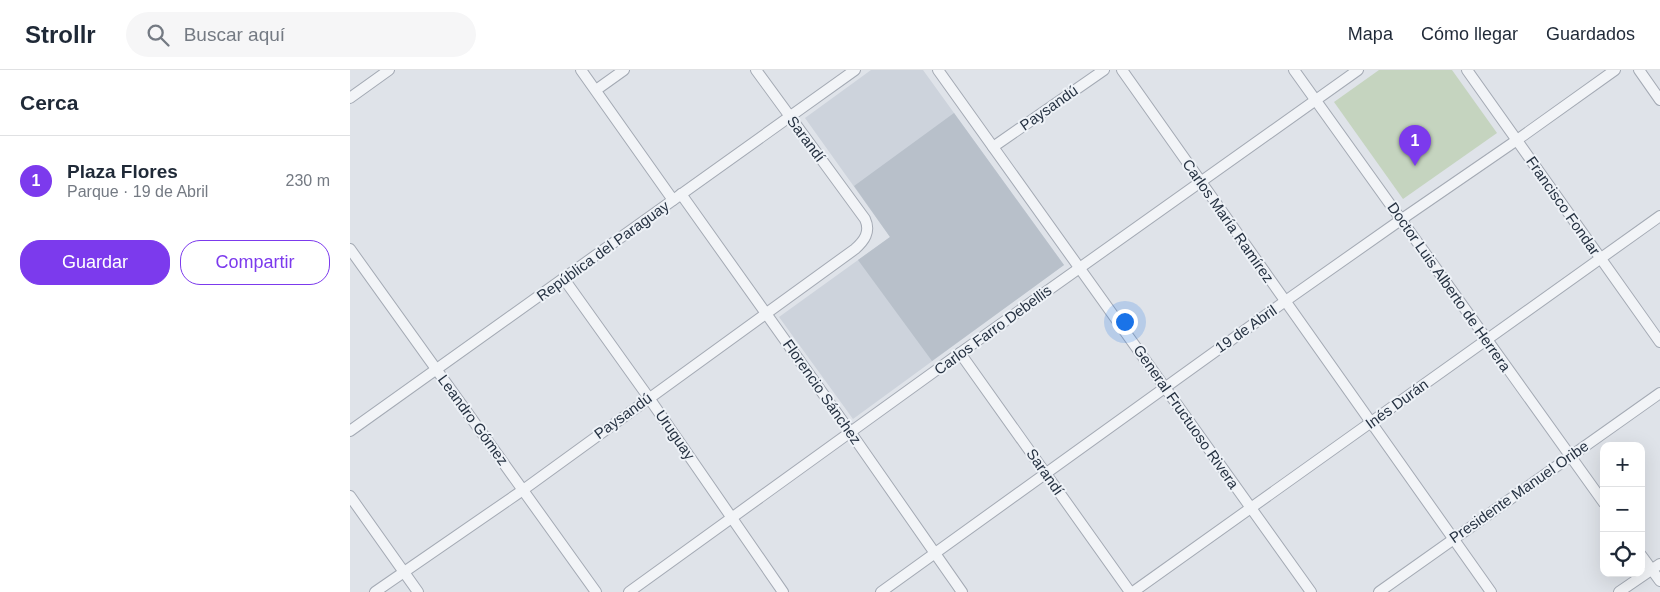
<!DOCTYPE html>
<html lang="es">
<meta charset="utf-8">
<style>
:root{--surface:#fff;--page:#f6f6f7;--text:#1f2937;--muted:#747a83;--line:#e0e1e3;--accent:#7c3aed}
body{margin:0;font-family:Arial,sans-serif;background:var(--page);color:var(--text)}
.controls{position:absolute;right:15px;bottom:15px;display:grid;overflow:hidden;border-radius:10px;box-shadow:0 5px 20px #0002}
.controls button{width:45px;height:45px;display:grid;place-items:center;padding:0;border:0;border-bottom:1px solid var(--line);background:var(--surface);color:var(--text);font:25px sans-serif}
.you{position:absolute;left:774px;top:251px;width:18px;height:18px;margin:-12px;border:4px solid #fff;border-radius:50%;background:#1a73e8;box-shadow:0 0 0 8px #1a73e833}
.badge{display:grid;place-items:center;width:32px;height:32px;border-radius:50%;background:var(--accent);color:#fff;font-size:16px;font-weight:700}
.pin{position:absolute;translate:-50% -41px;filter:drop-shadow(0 1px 2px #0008)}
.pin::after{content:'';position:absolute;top:26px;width:18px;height:15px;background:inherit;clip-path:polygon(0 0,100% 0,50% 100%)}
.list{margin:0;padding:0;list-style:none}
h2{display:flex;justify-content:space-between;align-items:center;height:65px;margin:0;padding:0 20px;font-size:21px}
h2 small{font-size:16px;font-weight:400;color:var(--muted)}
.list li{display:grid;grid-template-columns:32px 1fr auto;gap:15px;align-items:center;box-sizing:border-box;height:90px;padding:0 20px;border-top:1px solid var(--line)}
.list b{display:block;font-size:19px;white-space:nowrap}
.list p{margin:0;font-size:16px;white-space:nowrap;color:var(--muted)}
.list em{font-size:16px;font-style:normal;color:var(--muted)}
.actions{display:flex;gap:10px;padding:15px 20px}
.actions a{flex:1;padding:11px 0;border:1px solid var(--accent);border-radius:20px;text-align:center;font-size:18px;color:var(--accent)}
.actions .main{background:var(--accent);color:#fff}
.icon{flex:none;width:28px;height:28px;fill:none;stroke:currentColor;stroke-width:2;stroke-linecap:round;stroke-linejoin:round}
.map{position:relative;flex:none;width:1310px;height:522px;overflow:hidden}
header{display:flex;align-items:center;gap:30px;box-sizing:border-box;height:70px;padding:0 25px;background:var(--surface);border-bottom:1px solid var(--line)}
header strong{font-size:24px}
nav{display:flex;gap:28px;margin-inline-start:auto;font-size:18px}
.search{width:350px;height:45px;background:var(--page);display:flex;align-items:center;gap:12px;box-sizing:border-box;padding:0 18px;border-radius:28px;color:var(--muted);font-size:19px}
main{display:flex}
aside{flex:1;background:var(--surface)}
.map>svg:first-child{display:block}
.built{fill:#cdd3dc}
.green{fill:#c5d4bf}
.building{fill:#b8c0ca}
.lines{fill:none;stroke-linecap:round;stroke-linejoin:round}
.minor-casing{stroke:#a4aab4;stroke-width:12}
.minor{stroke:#f2f4f7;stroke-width:10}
.labels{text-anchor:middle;stroke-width:4;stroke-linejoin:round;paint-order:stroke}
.street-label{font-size:15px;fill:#263242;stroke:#eef2f7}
</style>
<header>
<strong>Strollr</strong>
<div class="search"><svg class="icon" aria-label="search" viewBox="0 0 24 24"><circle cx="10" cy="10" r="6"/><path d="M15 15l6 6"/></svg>Buscar aquí</div>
<nav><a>Mapa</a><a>Cómo llegar</a><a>Guardados</a></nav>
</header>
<main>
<aside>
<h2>Cerca<small></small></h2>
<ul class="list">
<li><span class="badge">1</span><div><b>Plaza Flores</b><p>Parque · 19 de Abril</p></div><em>230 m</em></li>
</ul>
<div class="actions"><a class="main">Guardar</a><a>Compartir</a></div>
</aside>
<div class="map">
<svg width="1310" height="522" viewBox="0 0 1310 522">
<rect width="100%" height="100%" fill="#dfe3e9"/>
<path class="built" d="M521,0H573L714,195L503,349L429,247L540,167L455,48Z"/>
<path class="green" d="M1029,0H1102L1147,63L1053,129L984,32Z"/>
<path class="building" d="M604,43L714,195L582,291L508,190L540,167L504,116Z"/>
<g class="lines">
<g class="minor-casing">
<g id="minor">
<path d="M231,0L323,130"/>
<path d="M588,0L961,522"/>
<path d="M772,0L1141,522"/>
<path d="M944,0L1254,433"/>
<path d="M1117,0L1310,272"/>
<path d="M1289,0L1310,30"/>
<path d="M246,20L274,0"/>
<path d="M0,28L39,0"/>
<path d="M643,77L754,0"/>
<path d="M331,124L501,363L612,522"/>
<path d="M0,179L246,522"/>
<path d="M214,209L299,328L433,522"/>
<path d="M610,283L780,522"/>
<path d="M0,361L505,0"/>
<path d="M0,426L68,522"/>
<path d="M1291,485L1310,511"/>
<path d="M25,522L173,420L505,179C514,171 521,162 515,149L406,0"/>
<path d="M279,522L610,283L1008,0"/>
<path d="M531,522L934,232L1052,149L1167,70L1265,0"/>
<path d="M783,522L1310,146"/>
<path d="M1029,522L1310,323"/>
<path d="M1269,522L1310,494"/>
</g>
</g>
<use href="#minor" class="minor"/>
</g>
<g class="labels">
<g class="street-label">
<text transform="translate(699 38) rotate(-35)" y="5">Paysandú</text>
<text transform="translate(456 69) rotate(53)" y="5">Sarandí</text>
<text transform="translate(1213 136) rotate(55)" y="5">Francisco Fondar</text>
<text transform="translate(878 151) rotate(55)" y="5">Carlos María Ramírez</text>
<text transform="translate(253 181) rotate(-36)" y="5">República del Paraguay</text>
<text transform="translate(1099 217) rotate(55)" y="5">Doctor Luis Alberto de Herrera</text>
<text transform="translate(896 259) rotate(-35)" y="5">19 de Abril</text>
<text transform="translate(643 260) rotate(-36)" y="5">Carlos Farro Debellis</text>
<text transform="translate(472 322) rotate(55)" y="5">Florencio Sánchez</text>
<text transform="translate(1047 334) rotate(-36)" y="5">Inés Durán</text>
<text transform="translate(273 346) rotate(-36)" y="5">Paysandú</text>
<text transform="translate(836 347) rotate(55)" y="5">General Fructuoso Rivera</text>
<text transform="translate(123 350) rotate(54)" y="5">Leandro Gómez</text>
<text transform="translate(325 365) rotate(55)" y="5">Uruguay</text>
<text transform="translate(695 402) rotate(55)" y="5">Sarandí</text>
<text transform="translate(1169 422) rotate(-35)" y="5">Presidente Manuel Oribe</text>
</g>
</g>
</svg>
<div class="controls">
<button>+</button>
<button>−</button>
<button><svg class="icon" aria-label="locate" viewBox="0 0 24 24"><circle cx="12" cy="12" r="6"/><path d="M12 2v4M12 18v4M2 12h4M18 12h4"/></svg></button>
</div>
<div class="you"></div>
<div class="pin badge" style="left:1065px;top:96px">1</div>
</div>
</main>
